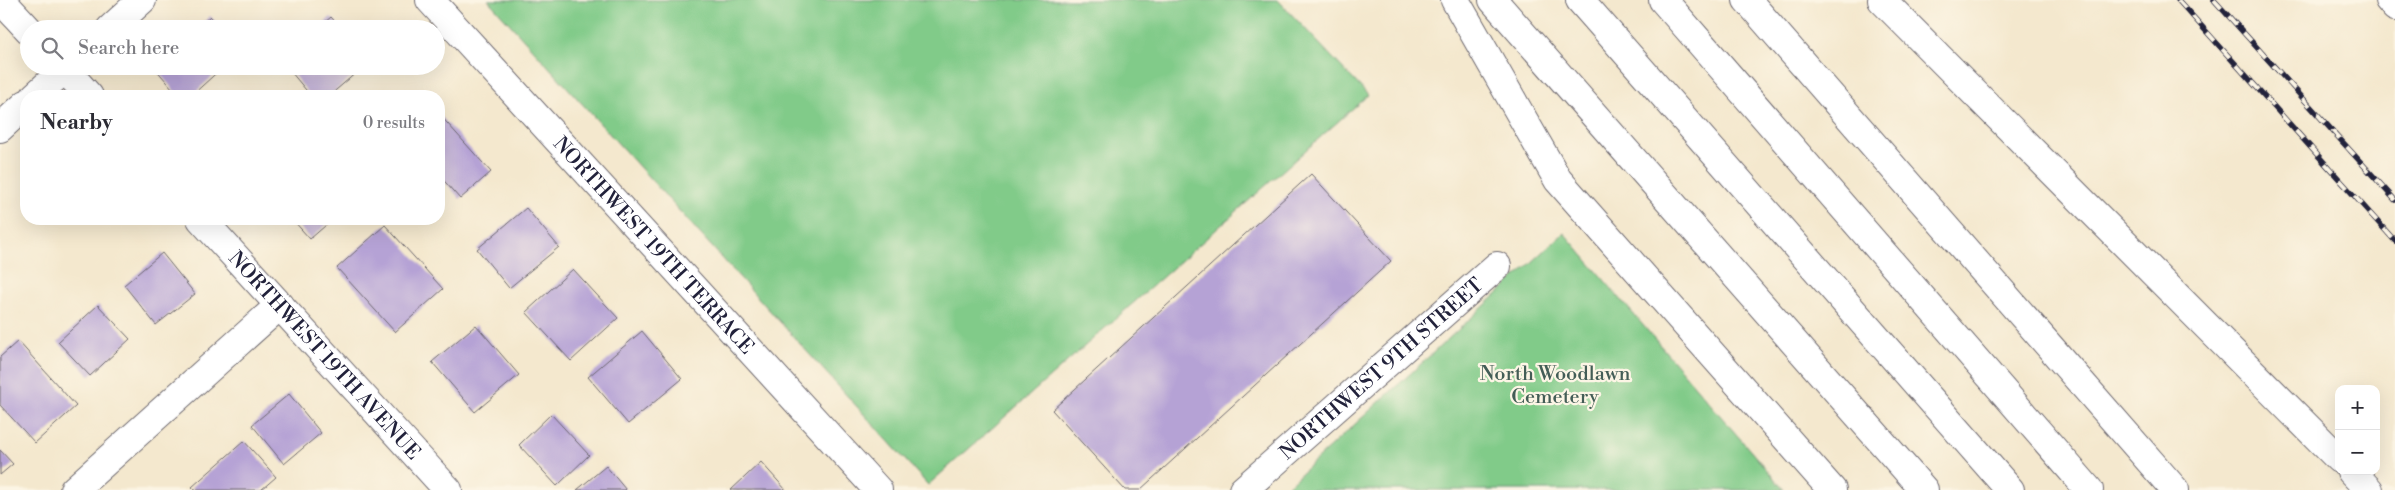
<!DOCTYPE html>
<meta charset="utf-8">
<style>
:root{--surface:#fff;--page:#f7f7f7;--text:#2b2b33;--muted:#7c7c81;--line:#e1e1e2}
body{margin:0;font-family:"Libre Bodoni",serif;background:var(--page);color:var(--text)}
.controls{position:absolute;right:15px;bottom:15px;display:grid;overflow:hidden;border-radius:10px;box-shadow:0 5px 20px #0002}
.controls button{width:45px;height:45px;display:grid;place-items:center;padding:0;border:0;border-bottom:1px solid var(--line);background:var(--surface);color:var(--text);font:25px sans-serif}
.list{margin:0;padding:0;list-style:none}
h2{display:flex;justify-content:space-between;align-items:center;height:65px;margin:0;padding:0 20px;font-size:21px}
h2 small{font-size:16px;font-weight:400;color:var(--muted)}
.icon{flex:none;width:28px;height:28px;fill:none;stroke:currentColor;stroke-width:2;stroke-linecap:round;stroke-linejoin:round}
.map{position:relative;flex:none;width:2395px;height:490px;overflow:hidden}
.search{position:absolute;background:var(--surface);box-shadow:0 5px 20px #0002;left:20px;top:20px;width:425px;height:55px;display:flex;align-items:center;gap:12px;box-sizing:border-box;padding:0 18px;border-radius:28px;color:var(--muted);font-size:19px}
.panel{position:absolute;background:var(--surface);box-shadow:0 5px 20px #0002;left:20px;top:90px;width:425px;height:135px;border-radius:20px}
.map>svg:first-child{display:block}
.green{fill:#81cb89;stroke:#527662}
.building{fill:#b5a2d5}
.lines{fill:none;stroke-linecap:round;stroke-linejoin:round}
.minor-casing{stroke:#6c676e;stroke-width:30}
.highway-casing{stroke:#6c676e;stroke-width:30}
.minor{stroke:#fff;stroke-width:28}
.highway{stroke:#fff;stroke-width:28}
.rail-casing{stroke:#22223b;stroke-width:5.5}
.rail{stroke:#fcf5e5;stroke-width:4;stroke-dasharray:11;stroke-linecap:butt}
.labels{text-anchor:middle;stroke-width:4.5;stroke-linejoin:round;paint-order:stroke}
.street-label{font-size:20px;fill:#22223b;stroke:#fcf5e5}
.park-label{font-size:20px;fill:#435d56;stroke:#fcf5e5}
</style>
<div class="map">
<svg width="2395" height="490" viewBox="0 0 2395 490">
<rect width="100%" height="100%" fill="#fcf5e5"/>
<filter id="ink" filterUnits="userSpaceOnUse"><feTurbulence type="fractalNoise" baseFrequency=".02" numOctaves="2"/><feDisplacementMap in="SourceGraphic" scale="10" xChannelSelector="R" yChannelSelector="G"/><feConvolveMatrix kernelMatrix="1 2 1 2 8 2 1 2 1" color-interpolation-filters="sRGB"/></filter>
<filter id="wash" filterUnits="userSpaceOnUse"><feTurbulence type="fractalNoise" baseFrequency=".0096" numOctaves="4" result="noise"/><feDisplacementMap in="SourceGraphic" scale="20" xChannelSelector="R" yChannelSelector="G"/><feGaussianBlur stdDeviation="1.12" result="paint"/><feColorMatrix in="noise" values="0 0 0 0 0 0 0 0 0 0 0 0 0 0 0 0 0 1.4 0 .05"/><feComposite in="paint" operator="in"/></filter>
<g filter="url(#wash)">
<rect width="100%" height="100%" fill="#f4e8ce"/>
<g class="green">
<path d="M488,0H1278L1368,95L928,485Z"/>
<path d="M1564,233L1784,490H1283Z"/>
</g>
<g id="blocks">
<g class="building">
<path d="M210,16L222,29H196Z"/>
<path d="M331,17L342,29H317Z"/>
<path d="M155,66H224L191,96H179L154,67Z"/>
<path d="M286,66H364L329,96H311Z"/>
<path d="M439,114L491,172L460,199L439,175Z"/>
<path d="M1311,174L1391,261L1140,490H1125L1052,410Z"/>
<path d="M526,208L559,247L509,288L477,249Z"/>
<path d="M292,219H333L310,239Z"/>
<path d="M385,225L443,289L395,332L337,268Z"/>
<path d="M162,253L195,294L156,325L124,285Z"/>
<path d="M573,269L618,318L571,361L526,312Z"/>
<path d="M98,305L130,339L90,376L58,342Z"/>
<path d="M476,325L519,375L475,412L432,362Z"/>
<path d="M642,331L682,379L628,424L588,377Z"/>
<path d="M18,341L76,406L35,443L0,405V357Z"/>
<path d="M289,394L321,433L284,464L252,425Z"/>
<path d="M551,414L589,455L557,486L519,445Z"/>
<path d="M244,441L276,477L261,490H195L192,487Z"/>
<path d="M0,450L13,464L0,475Z"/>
<path d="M761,462L786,490H731Z"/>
<path d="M606,466L626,490H577Z"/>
</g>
</g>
</g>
<g filter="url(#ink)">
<use href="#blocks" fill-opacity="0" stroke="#6c676e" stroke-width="1"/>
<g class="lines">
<g class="minor-casing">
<g id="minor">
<path d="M1,0L29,30"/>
<path id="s1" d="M430,0L878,490"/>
<path d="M2389,0L2395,7"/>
<path d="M110,29L142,0"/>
<path d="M62,66L89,96"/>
<path d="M35,96L68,66"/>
<path d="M0,128L26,104"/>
<path id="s2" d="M201,219L448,490"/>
<path d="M74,490L280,305"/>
<path id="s3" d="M1243,490L1497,266"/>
</g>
</g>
<g class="highway-casing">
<g id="highway">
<path d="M1455,0L1558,180L1832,490"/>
<path d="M1493,0L1924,490"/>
<path d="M1580,0L2010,490"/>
<path d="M1663,0L2089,490"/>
<path d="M1747,0L2175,490"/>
<path d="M1882,0L2339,459"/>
<path d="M2351,471L2369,490"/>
</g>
</g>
<use href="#minor" class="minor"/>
<use href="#highway" class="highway"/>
<g class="rail-casing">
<g id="rail">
<path d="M2178,0L2395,241"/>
<path d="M2214,0L2395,200"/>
</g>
</g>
<use href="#rail" class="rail"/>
</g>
</g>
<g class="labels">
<g class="street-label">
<text dy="7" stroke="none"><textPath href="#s1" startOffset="332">NORTHWEST 19TH TERRACE</textPath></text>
<text dy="7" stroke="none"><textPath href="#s2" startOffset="184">NORTHWEST 19TH AVENUE</textPath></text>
<text dy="7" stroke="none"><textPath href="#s3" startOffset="184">NORTHWEST 9TH STREET</textPath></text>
</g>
<g class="park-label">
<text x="1555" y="380">North Woodlawn<tspan x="1555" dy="23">Cemetery</tspan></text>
</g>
</g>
</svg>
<div class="controls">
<button>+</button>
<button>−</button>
</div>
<div class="search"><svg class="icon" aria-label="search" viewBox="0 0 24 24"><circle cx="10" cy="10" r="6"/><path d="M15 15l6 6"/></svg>Search here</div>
<section class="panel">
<h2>Nearby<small>0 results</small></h2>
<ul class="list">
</ul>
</section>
</div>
